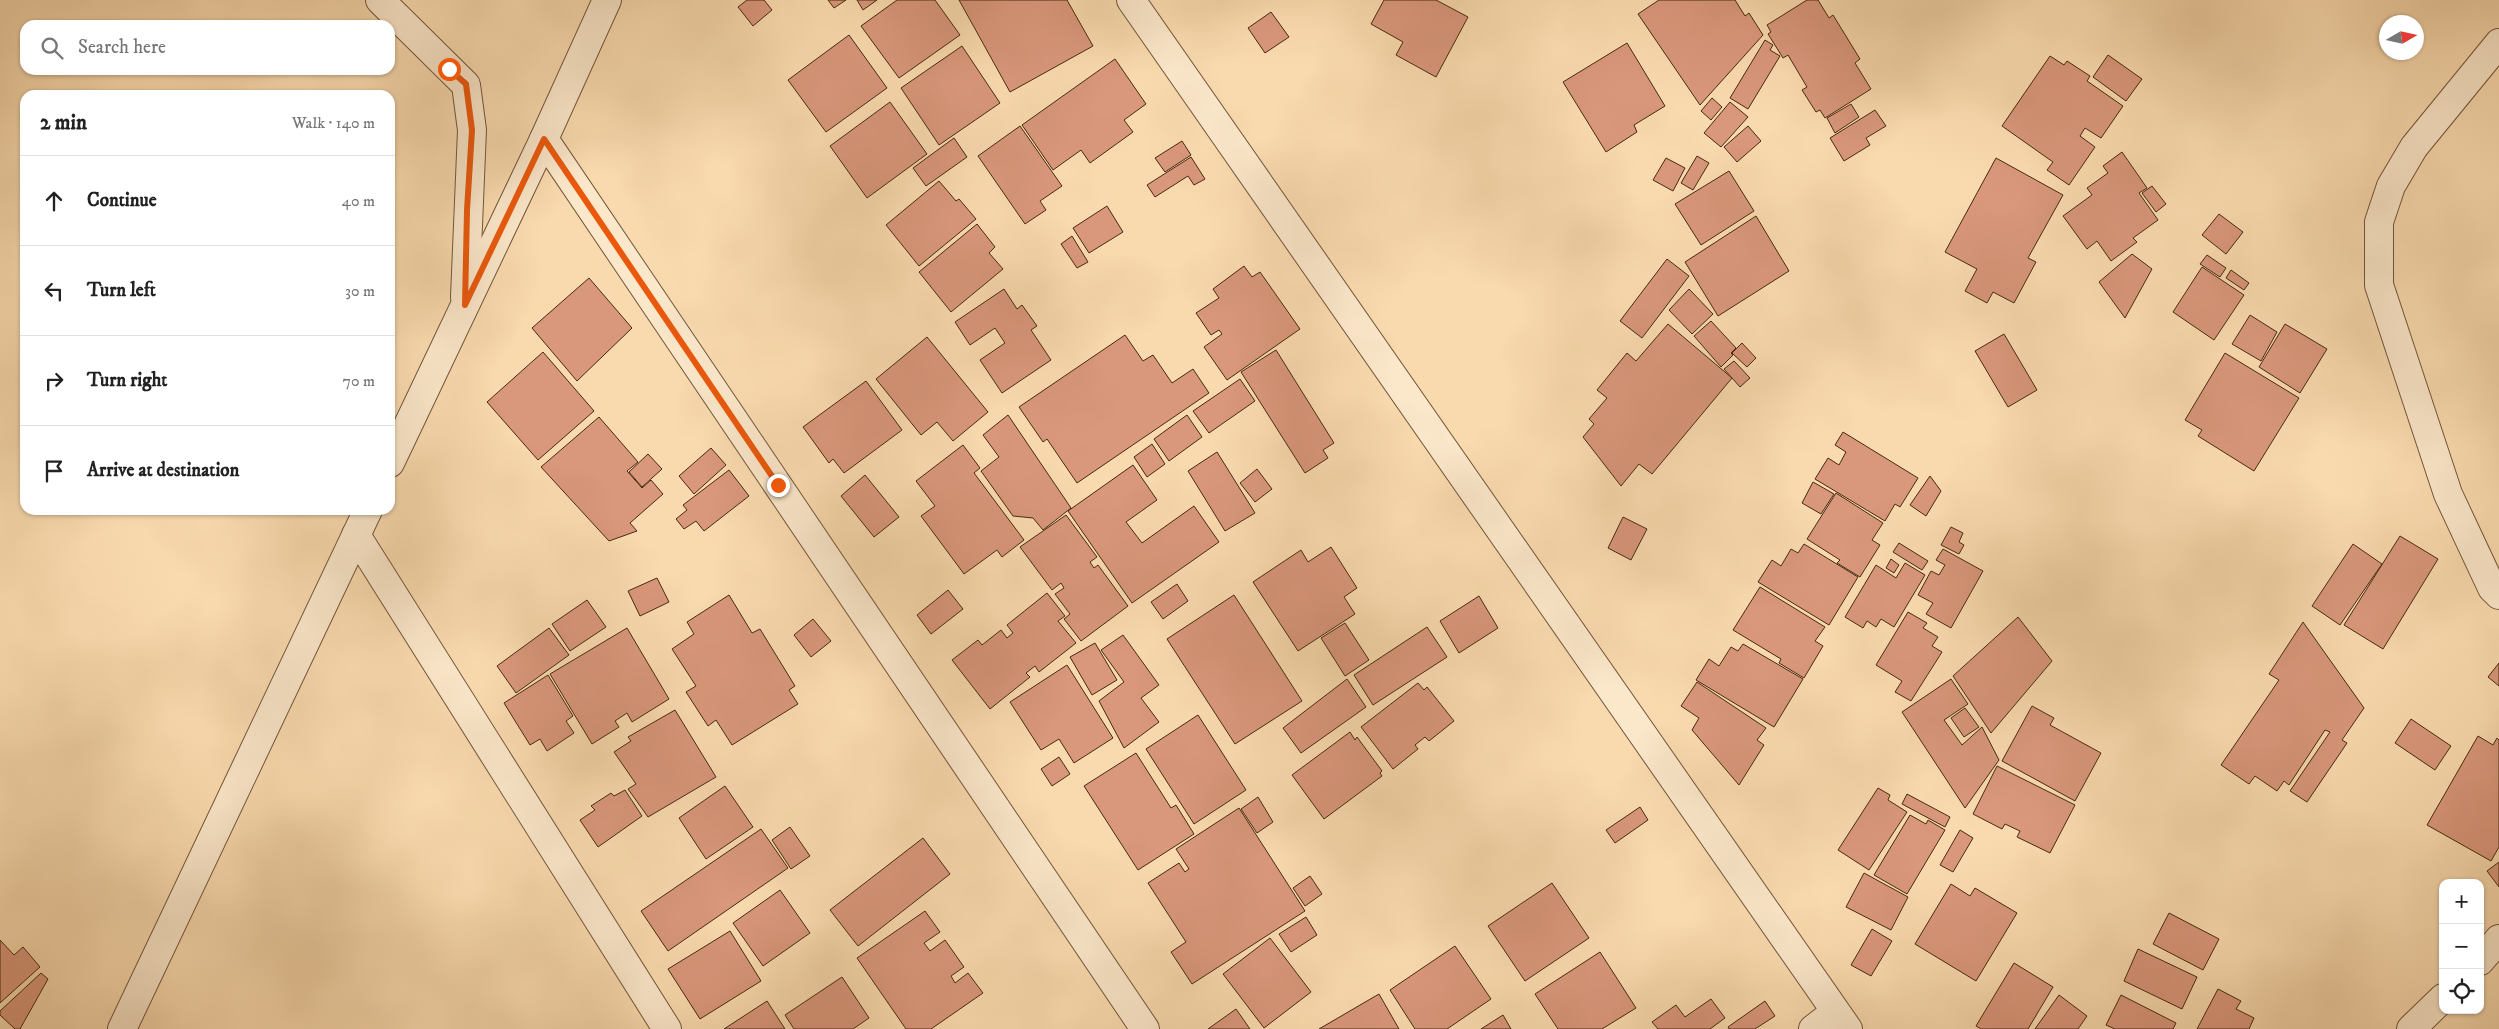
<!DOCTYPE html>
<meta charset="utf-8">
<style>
:root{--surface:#fff;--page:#f6f6f6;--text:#222;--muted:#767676;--line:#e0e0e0}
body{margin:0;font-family:"IM FELL DW Pica",serif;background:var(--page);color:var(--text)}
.controls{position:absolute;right:15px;bottom:15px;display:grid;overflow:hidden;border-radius:10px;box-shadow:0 1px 4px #0004}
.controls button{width:45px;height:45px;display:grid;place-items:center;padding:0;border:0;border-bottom:1px solid var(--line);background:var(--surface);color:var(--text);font:25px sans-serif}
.compass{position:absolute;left:2379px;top:15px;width:45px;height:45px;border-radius:50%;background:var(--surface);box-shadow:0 1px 4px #0004;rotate:81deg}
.stop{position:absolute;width:15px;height:15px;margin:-11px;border:4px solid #ea580c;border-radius:50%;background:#fff}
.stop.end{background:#ea580c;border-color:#fff;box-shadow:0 1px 5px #0008}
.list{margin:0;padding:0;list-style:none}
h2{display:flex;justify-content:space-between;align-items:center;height:65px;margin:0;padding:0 20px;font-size:21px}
h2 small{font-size:16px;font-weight:400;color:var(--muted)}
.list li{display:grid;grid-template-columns:32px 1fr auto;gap:15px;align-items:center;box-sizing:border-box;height:90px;padding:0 20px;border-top:1px solid var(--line)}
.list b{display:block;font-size:19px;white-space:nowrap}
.list em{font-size:16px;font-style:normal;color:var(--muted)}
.icon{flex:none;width:28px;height:28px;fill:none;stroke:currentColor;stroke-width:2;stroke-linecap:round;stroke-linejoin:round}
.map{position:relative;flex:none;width:2499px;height:1029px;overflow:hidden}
.search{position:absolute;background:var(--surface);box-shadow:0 1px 4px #0004;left:20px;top:20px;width:375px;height:55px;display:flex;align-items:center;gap:12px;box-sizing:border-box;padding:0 18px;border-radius:15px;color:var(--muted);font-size:19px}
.panel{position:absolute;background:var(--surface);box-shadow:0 1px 4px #0004;left:20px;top:90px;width:375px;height:425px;border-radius:15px}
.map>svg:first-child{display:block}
.building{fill:#d9977b;stroke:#462a12}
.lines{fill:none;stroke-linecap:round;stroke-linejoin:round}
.street-casing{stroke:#735639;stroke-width:30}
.street{stroke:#fbe7ca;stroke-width:28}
.route{stroke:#ea580c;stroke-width:6}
</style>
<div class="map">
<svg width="2499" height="1029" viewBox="0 0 2499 1029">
<rect width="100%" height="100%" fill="#f9daae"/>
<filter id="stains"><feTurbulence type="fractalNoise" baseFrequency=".004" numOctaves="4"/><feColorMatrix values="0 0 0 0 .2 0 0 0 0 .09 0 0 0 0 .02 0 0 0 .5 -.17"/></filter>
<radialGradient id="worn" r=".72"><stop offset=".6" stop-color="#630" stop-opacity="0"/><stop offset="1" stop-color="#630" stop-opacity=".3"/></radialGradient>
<g class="building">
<path d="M747,0H764L772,10L753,26L738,7Z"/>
<path d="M828,0H846L834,8Z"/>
<path d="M857,0H877L863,10Z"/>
<path d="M897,0H935L960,35L899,78L861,26Z"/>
<path d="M959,0H1067L1093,46L1010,92Z"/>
<path d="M1384,0H1436L1468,17L1436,77L1396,55L1403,42L1371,24Z"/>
<path d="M1659,0H1735L1745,16L1749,13L1763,35L1700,105L1638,14Z"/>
<path d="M1807,0H1818L1829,18L1833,15L1860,59L1855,63L1871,89L1825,118L1820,110L1816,112L1802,90L1807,87L1788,55L1783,58L1768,34L1771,32L1767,25Z"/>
<path d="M1271,12L1289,37L1265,53L1248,28Z"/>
<path d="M849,35L887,88L826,132L788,80Z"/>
<path d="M1765,40L1773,45L1770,50L1780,56L1748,109L1730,98Z"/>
<path d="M1627,43L1665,106L1634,125L1637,132L1606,152L1563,82Z"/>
<path d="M962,46L1000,103L939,145L901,88Z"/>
<path d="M2108,55L2142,79L2126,101L2093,77Z"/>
<path d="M2050,56L2064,65L2067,61L2090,76L2087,81L2123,106L2101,138L2085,128L2080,136L2095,147L2069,185L2047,170L2053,162L2002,126Z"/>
<path d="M1115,59L1146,104L1124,120L1133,132L1090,163L1081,150L1053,170L1022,125Z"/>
<path d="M1712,98L1722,107L1711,120L1701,111Z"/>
<path d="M890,102L927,154L867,198L830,146Z"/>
<path d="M1730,102L1748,117L1721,147L1704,133Z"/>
<path d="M1851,104L1859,117L1835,133L1827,118Z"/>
<path d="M1875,110L1886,126L1866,138L1870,145L1844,161L1830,138Z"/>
<path d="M1020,126L1062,186L1040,201L1046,210L1025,224L978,156Z"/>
<path d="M1748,126L1761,141L1737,162L1724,147Z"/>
<path d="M954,138L967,157L926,186L913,168Z"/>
<path d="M1182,141L1191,155L1165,172L1155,158Z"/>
<path d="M2122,152L2147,188L2139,193L2158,220L2133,238L2137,242L2111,261L2097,241L2087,249L2063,216L2092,195L2087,188L2108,173L2103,166Z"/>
<path d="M1697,156L1709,163L1693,190L1681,183Z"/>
<path d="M1191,157L1205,179L1194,185L1188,176L1155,197L1147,185Z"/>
<path d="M1666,158L1685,168L1673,191L1653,180Z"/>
<path d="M1996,158L2063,195L2028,258L2036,262L2014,303L1993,292L1987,303L1965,291L1977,269L1945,252Z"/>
<path d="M1729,171L1754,211L1701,245L1675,204Z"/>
<path d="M939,181L956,201L959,199L976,219L919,266L886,225Z"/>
<path d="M2152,186L2166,204L2156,212L2142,193Z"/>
<path d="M1107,206L1123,232L1089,253L1073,228Z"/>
<path d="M2219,214L2243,232L2226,254L2202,235Z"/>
<path d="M1756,216L1789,271L1718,316L1685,262Z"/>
<path d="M977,224L995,247L989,253L1003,269L951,312L919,272Z"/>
<path d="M1072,236L1088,262L1077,268L1061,244Z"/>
<path d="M2132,254L2152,269L2125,318L2099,282Z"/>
<path d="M2207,255L2226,268L2220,277L2200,264Z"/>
<path d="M1667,259L1689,276L1642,338L1620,321Z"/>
<path d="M1244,266L1252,277L1260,272L1300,329L1227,380L1204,347L1222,334L1219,330L1211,335L1196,313L1219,298L1213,289Z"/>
<path d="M2202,267L2244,295L2214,340L2173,312Z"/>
<path d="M2231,270L2249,283L2244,290L2226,278Z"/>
<path d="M589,278L632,328L577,381L532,328Z"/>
<path d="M1004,289L1017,309L1022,305L1037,326L1031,330L1051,360L1002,393L980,360L1005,343L995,328L970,345L955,322Z"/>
<path d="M1689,289L1713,314L1692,334L1669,310Z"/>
<path d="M2250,315L2277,332L2261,361L2232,344Z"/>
<path d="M1711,321L1736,348L1731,353L1733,355L1721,367L1694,336Z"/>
<path d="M1668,324L1732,378L1652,474L1639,464L1621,486L1583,437L1594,424L1589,419L1607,398L1597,390L1627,353L1636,361Z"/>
<path d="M2285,324L2327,349L2300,393L2259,367Z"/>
<path d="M2004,334L2037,390L2008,407L1975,351Z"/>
<path d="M1125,335L1143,361L1153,355L1172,383L1193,369L1209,393L1077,483L1047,439L1043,442L1019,407Z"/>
<path d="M927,337L988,412L953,441L937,422L921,435L876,379Z"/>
<path d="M1742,343L1756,358L1747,367L1732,353Z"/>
<path d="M1276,350L1334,443L1323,450L1328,458L1305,473L1241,372Z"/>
<path d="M543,352L594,411L538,460L487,402Z"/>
<path d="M2225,353L2299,398L2254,471L2198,436L2202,430L2185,420Z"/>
<path d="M1734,361L1750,378L1740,387L1724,369Z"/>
<path d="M1240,379L1255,401L1209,433L1193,411Z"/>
<path d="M866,381L902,430L844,473L833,459L829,463L803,427Z"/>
<path d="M1008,415L1071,508L1043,530L1033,518L1013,516L981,471L999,457L983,435Z"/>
<path d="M1187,415L1202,437L1169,461L1154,439Z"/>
<path d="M599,417L638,462L627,471L642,488L651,480L663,494L630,523L637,531L609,541L541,467Z"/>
<path d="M1843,432L1918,478L1900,507L1895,504L1885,521L1815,479L1828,458L1839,465L1846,452L1835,445Z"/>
<path d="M1152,444L1165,464L1147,477L1134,457Z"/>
<path d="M963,445L980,468L974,473L1024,540L1002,557L997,550L964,574L921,516L935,506L916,481Z"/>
<path d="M711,448L726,465L694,494L679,476Z"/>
<path d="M1217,452L1255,513L1225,531L1188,471Z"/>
<path d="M648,454L662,469L642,487L629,472Z"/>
<path d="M1133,465L1157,500L1126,522L1142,543L1194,506L1219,542L1132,603L1068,511Z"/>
<path d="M1257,469L1272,489L1255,502L1240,483Z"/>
<path d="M729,470L749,496L704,531L696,521L684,529L676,519L687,510L683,505Z"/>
<path d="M865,475L899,517L874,537L841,496Z"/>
<path d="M1930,476L1941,491L1926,516L1910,505Z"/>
<path d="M1813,482L1834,494L1821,514L1802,503Z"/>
<path d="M1836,493L1883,523L1872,540L1880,545L1860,577L1837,563L1840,560L1807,539Z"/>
<path d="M1066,515L1097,557L1090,562L1094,568L1098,565L1128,606L1081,641L1064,619L1070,614L1055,594L1064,588L1061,583L1052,590L1020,547Z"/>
<path d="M1623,517L1647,529L1631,560L1608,548Z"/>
<path d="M1951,527L1963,533L1959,542L1964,545L1959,554L1941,545Z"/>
<path d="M2400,536L2438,559L2383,649L2344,625Z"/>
<path d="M1899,543L1928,561L1922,570L1893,552Z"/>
<path d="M1804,544L1858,577L1829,625L1758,582L1772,560L1781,566L1791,549L1798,553Z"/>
<path d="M2353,544L2382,564L2340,625L2312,606Z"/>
<path d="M1331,547L1357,588L1344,597L1355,614L1298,651L1253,582L1301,550L1308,562Z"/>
<path d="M1943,549L1983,571L1951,628L1926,614L1933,603L1918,595L1931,571L1939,575L1945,565L1936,560Z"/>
<path d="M1891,559L1899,565L1894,573L1886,568Z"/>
<path d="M1905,563L1925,575L1894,627L1881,619L1876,627L1867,621L1863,628L1845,617L1876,565L1896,578Z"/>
<path d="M657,578L669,602L640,616L628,591Z"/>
<path d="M1177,584L1188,601L1163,619L1151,602Z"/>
<path d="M1760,587L1825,627L1815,641L1823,646L1804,678L1779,663L1781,659L1733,630Z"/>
<path d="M948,590L963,609L931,634L917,615Z"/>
<path d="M1047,593L1065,616L1058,621L1076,643L1039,672L1035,666L1026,673L1030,677L990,709L952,660L978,640L982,645L1001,630L1007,638L1013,633L1007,625Z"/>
<path d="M729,595L752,633L760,629L795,686L789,690L798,704L732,745L716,720L708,726L686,692L696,686L672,649L694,634L687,622Z"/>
<path d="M1234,595L1302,701L1235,744L1167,639Z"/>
<path d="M1479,596L1498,628L1459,653L1440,621Z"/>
<path d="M587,600L606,627L570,651L552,624Z"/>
<path d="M1908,612L1927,623L1923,628L1938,637L1932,646L1942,652L1911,701L1895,692L1902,681L1876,665Z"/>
<path d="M2018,617L2052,661L1991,733L1953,676Z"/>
<path d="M813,619L831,641L811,657L794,635Z"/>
<path d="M2303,622L2364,708L2342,740L2347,743L2307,802L2290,791L2330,732L2325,730L2289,785L2284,781L2277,791L2255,776L2249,784L2221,765L2279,680L2269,674Z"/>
<path d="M1345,623L1369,660L1345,676L1321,638Z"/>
<path d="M1427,627L1447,657L1373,705L1354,675Z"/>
<path d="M549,628L569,655L516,693L497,666Z"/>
<path d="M627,628L669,699L632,722L627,713L615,721L619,727L592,744L550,674Z"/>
<path d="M1123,635L1159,685L1141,698L1159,722L1124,748L1099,701L1124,682L1101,650Z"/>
<path d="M1095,643L1117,680L1092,695L1070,657Z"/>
<path d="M1743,644L1803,679L1774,727L1696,680L1709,659L1719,666L1731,647L1738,651Z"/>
<path d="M2499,663V686L2488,677Z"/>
<path d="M1067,665L1113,738L1074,763L1059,739L1041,750L1010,702Z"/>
<path d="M548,675L573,716L566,721L574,733L547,751L540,739L530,745L504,703Z"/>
<path d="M1347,679L1366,707L1301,753L1283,728Z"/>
<path d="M1951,679L1968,704L1944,720L1962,745L1982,727L1999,760L1965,808L1902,712Z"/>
<path d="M1697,682L1766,728L1757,740L1764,745L1739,785L1692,730L1699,718L1681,706Z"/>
<path d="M1418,683L1424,690L1427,687L1454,721L1429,741L1425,737L1415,745L1418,749L1393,769L1361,727Z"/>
<path d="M2032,706L2054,718L2050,725L2101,753L2075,801L2002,761Z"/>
<path d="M1965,708L1979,727L1964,737L1951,718Z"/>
<path d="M675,710L716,777L648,817L628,789L636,784L614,752L631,741L628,737Z"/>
<path d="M1198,715L1246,790L1194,824L1146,749Z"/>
<path d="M2411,719L2451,746L2435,770L2395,743Z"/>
<path d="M1350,732L1355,740L1357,737L1382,771L1380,773L1382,776L1324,819L1292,775Z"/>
<path d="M2478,736L2493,745L2497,738L2499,740V847L2491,861L2427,825Z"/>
<path d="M1136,753L1171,808L1176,805L1194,834L1138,870L1084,786Z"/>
<path d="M1059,757L1070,774L1052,786L1041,769Z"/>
<path d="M1997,766L2075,805L2050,853L2017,837L2020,831L2005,824L2002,829L1973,814Z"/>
<path d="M725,786L753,827L706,859L679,818Z"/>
<path d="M1878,788L1890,795L1888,800L1907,812L1869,870L1838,850Z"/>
<path d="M625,790L642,816L598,847L580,820L595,810L591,806L611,793L614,796Z"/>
<path d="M1907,794L1950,817L1945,827L1902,804Z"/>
<path d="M1258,797L1273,822L1257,833L1241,809Z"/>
<path d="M1640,807L1648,820L1615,843L1606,830Z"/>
<path d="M1239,808L1305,911L1192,984L1171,952L1186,942L1148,883L1179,863L1185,872L1189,869L1176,849Z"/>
<path d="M1910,815L1926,824L1928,820L1945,830L1907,894L1874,875Z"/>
<path d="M790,827L810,856L791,869L772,840Z"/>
<path d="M761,829L788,868L668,951L641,911Z"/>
<path d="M1960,830L1973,838L1953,872L1940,865Z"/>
<path d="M923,838L950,874L858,946L830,910Z"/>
<path d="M2499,862V887L2487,871Z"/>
<path d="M1864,873L1908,897L1891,930L1846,907Z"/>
<path d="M1310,876L1322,894L1305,906L1293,888Z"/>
<path d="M1552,883L1589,938L1525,981L1488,926Z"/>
<path d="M1951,884L1970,896L1975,888L2017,913L1976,981L1915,944Z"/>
<path d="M780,890L810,933L763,966L733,923Z"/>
<path d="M925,911L940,932L924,943L930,951L945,940L964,967L951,976L955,983L968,973L983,993L931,1029H906L857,958Z"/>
<path d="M2169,913L2219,939L2203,970L2153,944Z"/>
<path d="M1306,917L1317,935L1291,952L1279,934Z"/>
<path d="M1872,929L1892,941L1871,976L1851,965Z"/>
<path d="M730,931L761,981L700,1019L668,969Z"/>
<path d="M1270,938L1311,992L1264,1028L1223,974Z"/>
<path d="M0,940L14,955L23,947L40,967L0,1003Z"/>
<path d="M1455,946L1491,999L1447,1029H1415L1390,990Z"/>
<path d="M2138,949L2197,977L2182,1009L2124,981Z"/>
<path d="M1600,952L1636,1008L1602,1029H1558L1535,994Z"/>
<path d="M2014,963L2053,987L2028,1029H1981L1976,1026Z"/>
<path d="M41,973L48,979L20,1029H15L0,1015V1011Z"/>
<path d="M842,977L869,1018L853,1029H794L785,1015Z"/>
<path d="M2218,989L2241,1001L2236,1009L2254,1018L2249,1029H2197Z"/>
<path d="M1379,994L1399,1029H1319Z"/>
<path d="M2059,995L2087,1016L2078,1029H2035Z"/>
<path d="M2121,995L2176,1023L2173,1029H2115L2106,1025Z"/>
<path d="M1711,999L1725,1018L1710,1029H1658L1652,1022L1676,1005L1685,1017Z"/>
<path d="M767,1001L785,1029H724Z"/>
<path d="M1765,1001L1775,1016L1755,1029H1729L1728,1027Z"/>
<path d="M1236,1009L1250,1029H1208Z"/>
<path d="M1503,1015L1511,1029H1481Z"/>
</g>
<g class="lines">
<g class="street-casing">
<g id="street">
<path d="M380,0L466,85L472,130L465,297"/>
<path d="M1131,0L1848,1029"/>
<path d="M2499,43L2414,147L2391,186L2379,222V285L2448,494L2492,588L2499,595"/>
<path d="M544,139L1145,1029"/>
<path d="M390,463L544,139L607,0"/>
<path d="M356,535L667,1029"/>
<path d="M2480,961L2499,939"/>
<path d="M122,1029L368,510"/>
<path d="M1813,1029L1835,1012"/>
<path d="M2411,1029L2443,998"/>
</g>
</g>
<use href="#street" class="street"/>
</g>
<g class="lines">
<path class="route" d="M449,69L466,84L472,130L467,210L465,305L544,139L778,485"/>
</g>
<rect width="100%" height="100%" filter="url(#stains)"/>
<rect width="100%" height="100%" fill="url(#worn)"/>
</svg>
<div class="controls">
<button>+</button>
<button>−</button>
<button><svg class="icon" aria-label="locate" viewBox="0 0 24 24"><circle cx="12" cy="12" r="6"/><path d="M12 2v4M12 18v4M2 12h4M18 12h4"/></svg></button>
</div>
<svg class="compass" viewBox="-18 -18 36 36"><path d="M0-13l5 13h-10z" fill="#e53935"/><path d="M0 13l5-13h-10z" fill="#767676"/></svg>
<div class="stop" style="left:449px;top:69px"></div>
<div class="stop end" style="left:778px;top:485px"></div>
<div class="search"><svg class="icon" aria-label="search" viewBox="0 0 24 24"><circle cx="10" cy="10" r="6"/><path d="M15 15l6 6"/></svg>Search here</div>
<section class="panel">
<h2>2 min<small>Walk · 140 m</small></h2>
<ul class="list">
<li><svg class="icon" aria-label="ahead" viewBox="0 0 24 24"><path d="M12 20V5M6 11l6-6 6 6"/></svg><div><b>Continue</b></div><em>40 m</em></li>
<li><svg class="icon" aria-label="left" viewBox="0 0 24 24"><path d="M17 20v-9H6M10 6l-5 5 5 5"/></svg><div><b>Turn left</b></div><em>30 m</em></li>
<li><svg class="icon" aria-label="right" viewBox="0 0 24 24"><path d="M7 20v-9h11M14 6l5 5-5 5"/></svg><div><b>Turn right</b></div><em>70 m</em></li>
<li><svg class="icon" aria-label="arrive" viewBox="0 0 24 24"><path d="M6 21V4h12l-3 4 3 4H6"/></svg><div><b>Arrive at destination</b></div></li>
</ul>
</section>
</div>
